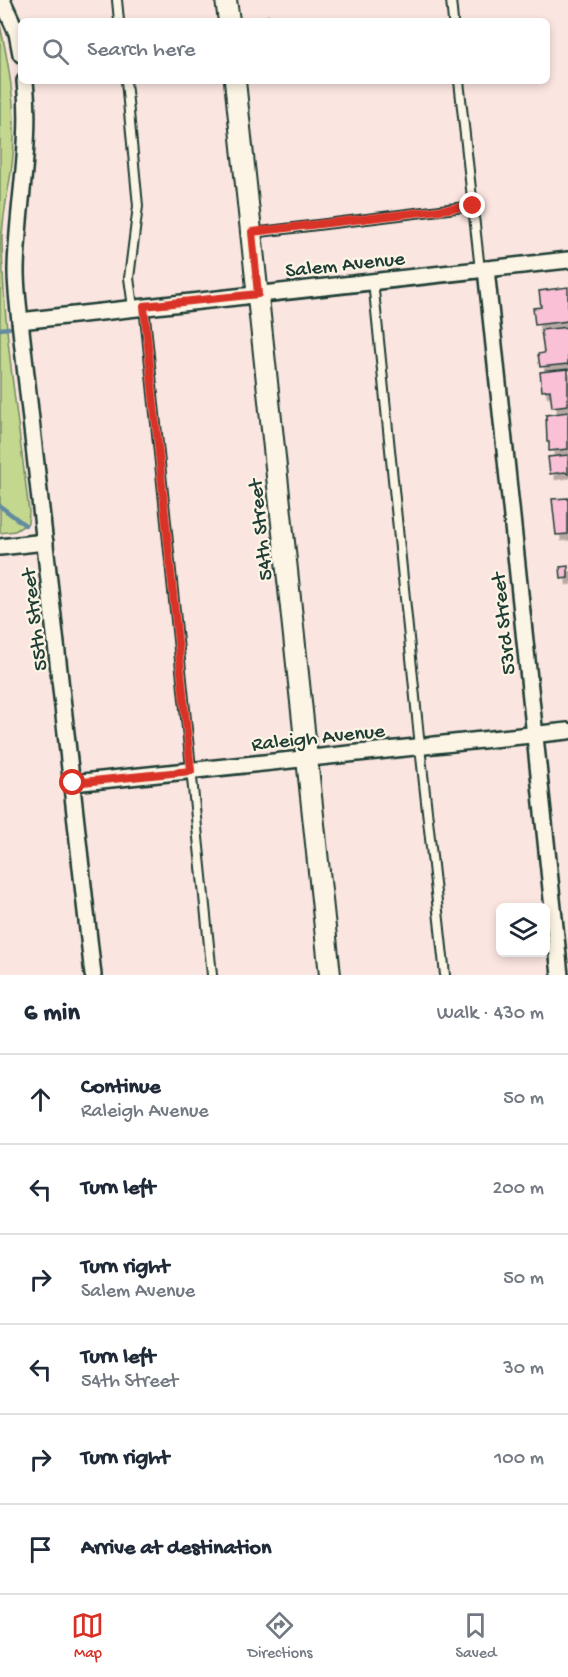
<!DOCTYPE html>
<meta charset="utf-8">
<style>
:root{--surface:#fff;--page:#f6f6f7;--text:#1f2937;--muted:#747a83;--line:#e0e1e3;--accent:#d93025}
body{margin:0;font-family:"Gochi Hand",sans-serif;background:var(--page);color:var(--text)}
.controls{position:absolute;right:18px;bottom:18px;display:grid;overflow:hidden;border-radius:9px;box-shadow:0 3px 9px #0003}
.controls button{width:54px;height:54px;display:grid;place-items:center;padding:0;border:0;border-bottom:2px solid var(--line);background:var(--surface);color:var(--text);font:30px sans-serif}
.stop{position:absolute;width:18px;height:18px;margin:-14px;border:4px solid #d93025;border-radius:50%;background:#fff}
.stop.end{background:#d93025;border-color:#fff;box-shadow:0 2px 6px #0008}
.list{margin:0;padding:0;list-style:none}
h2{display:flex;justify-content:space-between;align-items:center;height:78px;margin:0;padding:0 24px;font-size:26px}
h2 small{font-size:20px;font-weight:400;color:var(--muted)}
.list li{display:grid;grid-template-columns:39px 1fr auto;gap:18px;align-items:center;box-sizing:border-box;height:90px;padding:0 24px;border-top:2px solid var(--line)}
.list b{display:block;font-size:22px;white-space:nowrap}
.list p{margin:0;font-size:20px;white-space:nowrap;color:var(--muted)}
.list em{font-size:20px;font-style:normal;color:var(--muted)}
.icon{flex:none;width:33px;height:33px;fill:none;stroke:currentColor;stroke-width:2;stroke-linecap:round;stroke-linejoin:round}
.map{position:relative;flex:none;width:568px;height:975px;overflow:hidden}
.search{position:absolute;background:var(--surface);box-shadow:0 3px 9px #0003;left:18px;right:18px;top:18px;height:66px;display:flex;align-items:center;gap:15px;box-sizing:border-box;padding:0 21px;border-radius:9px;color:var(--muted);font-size:22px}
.sheet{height:618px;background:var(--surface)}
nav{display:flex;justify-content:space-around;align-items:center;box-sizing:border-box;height:84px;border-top:2px solid var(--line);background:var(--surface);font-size:16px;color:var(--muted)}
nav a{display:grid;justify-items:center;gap:3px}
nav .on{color:var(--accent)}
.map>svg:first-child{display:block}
.green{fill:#c3d88e;stroke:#718a61;stroke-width:1.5}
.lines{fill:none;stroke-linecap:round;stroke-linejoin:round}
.stream{stroke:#638ba1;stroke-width:4.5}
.building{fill:#f9c0d6;stroke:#1f3d34;stroke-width:1.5;filter:url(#shadow)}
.service-casing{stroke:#1f3d34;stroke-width:12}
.minor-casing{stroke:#1f3d34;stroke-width:20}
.tertiary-casing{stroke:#1f3d34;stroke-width:24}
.service{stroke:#fcf5e5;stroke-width:8}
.minor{stroke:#fcf5e5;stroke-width:15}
.tertiary{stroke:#fcf5e5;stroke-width:20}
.route{stroke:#d93025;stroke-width:8}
.labels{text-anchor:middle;stroke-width:4.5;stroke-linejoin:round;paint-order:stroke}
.street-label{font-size:21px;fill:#1f3d34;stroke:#fcf5e5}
</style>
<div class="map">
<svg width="568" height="975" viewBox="0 0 568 975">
<defs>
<filter id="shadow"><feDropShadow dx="5.5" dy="5.5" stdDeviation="0" flood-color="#0004"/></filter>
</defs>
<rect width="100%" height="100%" fill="#fbe5e0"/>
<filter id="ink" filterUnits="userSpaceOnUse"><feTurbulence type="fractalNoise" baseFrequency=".0167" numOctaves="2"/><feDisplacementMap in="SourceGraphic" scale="12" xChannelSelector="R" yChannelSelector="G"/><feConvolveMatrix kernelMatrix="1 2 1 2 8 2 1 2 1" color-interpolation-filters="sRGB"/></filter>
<g filter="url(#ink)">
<path class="green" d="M0,25C10,68 18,121 12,165C9,190 2,215 2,241C3,332 19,423 29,512L28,523L15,531L0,533Z"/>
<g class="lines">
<g class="stream">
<path d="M0,329L9,328"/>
<path d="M0,506L25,525"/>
</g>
</g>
<g class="building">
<path d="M568,287V321L535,325L533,308L541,307L539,291Z"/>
<path d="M568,327V364L540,367L538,354L544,353L541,330Z"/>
<path d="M568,369V405L552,407L550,390L542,391L540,372Z"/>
<path d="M568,412V449L549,451V442H547L546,415Z"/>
<path d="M568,455V474L565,472L550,474L548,457Z"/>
<path d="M568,498V534L556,535L552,499Z"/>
<path d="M568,566V578L561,579L560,567Z"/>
</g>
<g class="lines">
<g class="service-casing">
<g id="service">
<path d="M117,0L119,21"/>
<path d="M451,0L453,21"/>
<path d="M269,21H274"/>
<path d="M126,81L138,206L129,278L133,307"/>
<path d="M459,81L480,270"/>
<path d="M252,233L473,206"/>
<path d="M373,281L420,747L445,975"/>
<path d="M144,306L212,975"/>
</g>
</g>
<g class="minor-casing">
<g id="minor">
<path d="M2,0L17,33L21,54"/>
<path d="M25,81C32,144 17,207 16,270C16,287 18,304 20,321L93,975"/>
<path d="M486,269L560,975"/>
<path d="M20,321L568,260"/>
<path d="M0,547L45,542"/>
<path d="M73,783L568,731"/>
</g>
</g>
<g class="tertiary-casing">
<g id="tertiary">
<path d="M226,0L229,21"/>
<path d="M235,81L330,975"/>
</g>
</g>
<use href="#service" class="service"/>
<use href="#minor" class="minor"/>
<use href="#tertiary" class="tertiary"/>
</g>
</g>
<g class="lines" filter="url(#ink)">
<path class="route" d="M73,783L191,771L144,306L258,294L252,232L473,206"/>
</g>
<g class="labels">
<g class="street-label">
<text transform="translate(345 263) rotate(-6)" y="7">Salem Avenue</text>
<text transform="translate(259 530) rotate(-96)" y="7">54th Street</text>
<text transform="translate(33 620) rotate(-97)" y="7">55th Street</text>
<text transform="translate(502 624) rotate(-96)" y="7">53rd Street</text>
<text transform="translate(318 736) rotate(-6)" y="7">Raleigh Avenue</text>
</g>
</g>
</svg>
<div class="controls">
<button><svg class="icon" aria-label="layers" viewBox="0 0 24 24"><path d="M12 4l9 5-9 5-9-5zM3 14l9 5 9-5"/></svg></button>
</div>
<div class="stop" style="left:73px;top:783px"></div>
<div class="stop end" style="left:473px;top:206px"></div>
<div class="search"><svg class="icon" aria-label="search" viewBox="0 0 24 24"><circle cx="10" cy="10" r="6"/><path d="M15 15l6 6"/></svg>Search here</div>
</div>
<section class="sheet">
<h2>6 min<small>Walk · 430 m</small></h2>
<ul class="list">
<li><svg class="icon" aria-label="ahead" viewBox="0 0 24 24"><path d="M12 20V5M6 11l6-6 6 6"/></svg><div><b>Continue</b><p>Raleigh Avenue</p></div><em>50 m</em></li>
<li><svg class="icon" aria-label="left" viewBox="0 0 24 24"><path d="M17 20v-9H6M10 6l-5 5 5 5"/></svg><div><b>Turn left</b></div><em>200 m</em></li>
<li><svg class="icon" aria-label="right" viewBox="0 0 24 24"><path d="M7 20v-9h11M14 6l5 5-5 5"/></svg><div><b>Turn right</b><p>Salem Avenue</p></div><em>50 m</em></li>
<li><svg class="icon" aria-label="left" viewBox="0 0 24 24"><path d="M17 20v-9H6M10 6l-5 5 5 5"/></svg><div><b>Turn left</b><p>54th Street</p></div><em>30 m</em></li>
<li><svg class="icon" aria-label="right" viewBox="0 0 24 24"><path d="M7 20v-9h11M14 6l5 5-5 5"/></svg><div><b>Turn right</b></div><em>100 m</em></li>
<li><svg class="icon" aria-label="arrive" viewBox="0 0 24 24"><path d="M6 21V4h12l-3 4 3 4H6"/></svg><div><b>Arrive at destination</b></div></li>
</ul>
</section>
<nav>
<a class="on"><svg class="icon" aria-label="map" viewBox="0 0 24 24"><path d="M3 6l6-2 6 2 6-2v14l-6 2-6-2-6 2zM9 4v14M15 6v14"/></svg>Map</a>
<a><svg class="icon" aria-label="directions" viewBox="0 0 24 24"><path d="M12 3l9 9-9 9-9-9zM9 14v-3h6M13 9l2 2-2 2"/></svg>Directions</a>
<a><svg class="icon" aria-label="saved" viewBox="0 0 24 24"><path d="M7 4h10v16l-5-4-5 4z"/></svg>Saved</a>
</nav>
